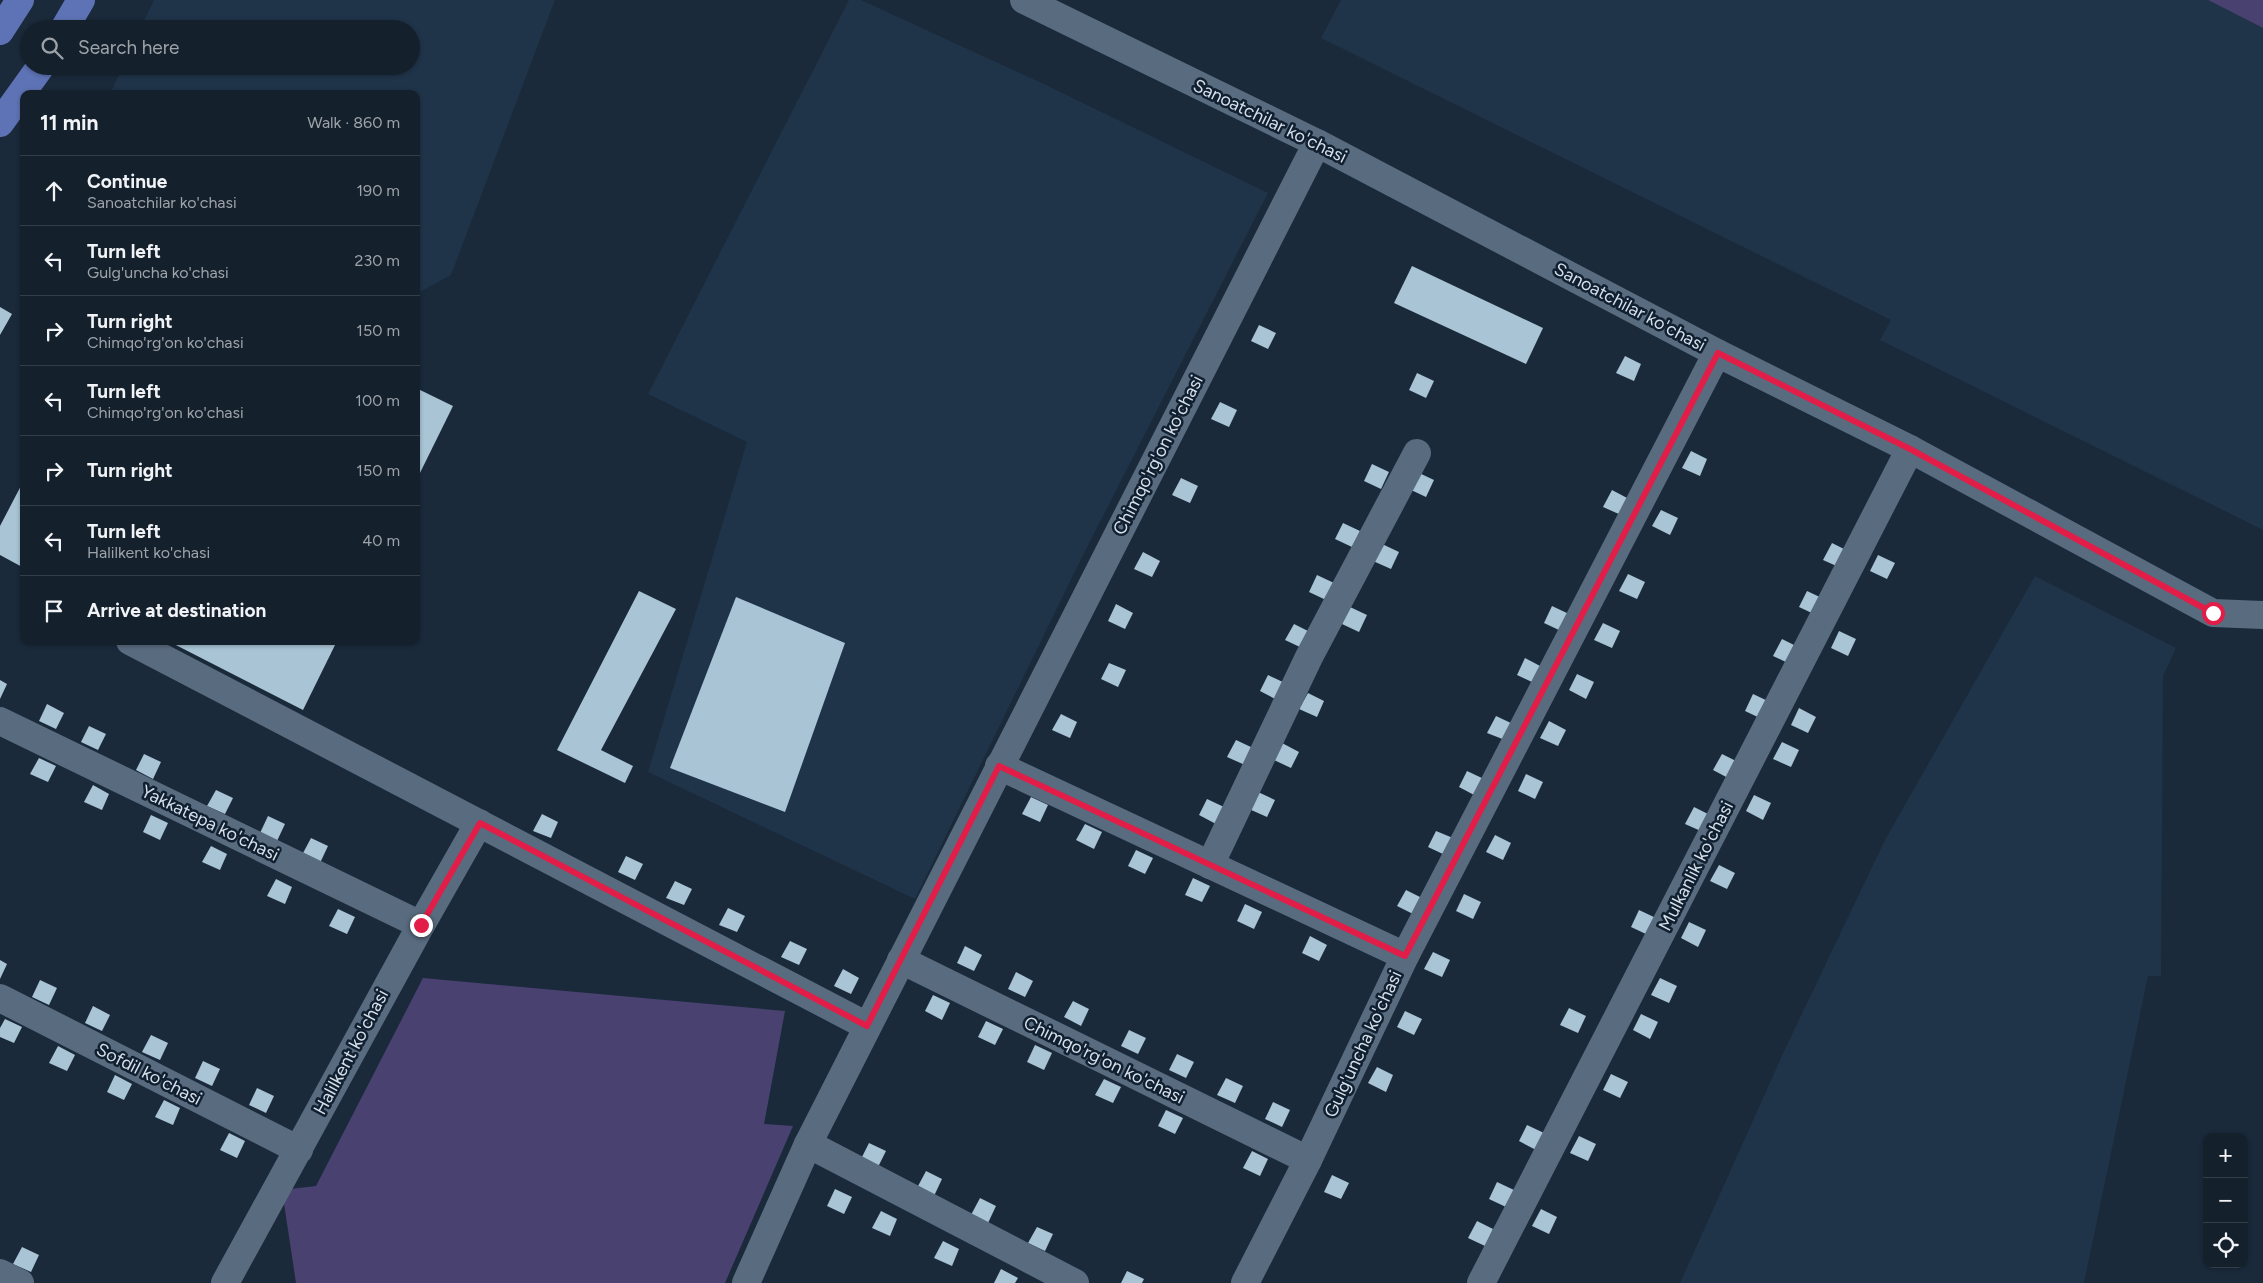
<!DOCTYPE html>
<meta charset="utf-8">
<style>
:root{--surface:#14202c;--page:#1d2834;--text:#f1f3f6;--muted:#9da3a9;--line:#333e48}
body{margin:0;font-family:Figtree,sans-serif;background:var(--page);color:var(--text)}
.controls{position:absolute;right:15px;bottom:15px;display:grid;overflow:hidden;border-radius:10px;box-shadow:0 1px 4px #0004}
.controls button{width:45px;height:45px;display:grid;place-items:center;padding:0;border:0;border-bottom:1px solid var(--line);background:var(--surface);color:var(--text);font:25px sans-serif}
.stop{position:absolute;width:15px;height:15px;margin:-11px;border:4px solid #e11d48;border-radius:50%;background:#fff}
.stop.end{background:#e11d48;border-color:#fff;box-shadow:0 1px 5px #0008}
.list{margin:0;padding:0;list-style:none}
h2{display:flex;justify-content:space-between;align-items:center;height:65px;margin:0;padding:0 20px;font-size:21px}
h2 small{font-size:16px;font-weight:400;color:var(--muted)}
.list li{display:grid;grid-template-columns:32px 1fr auto;gap:15px;align-items:center;box-sizing:border-box;height:70px;padding:0 20px;border-top:1px solid var(--line)}
.list b{display:block;font-size:19px;white-space:nowrap}
.list p{margin:0;font-size:16px;white-space:nowrap;color:var(--muted)}
.list em{font-size:16px;font-style:normal;color:var(--muted)}
.icon{flex:none;width:28px;height:28px;fill:none;stroke:currentColor;stroke-width:2;stroke-linecap:round;stroke-linejoin:round}
.map{position:relative;flex:none;width:2263px;height:1283px;overflow:hidden}
.search{position:absolute;background:var(--surface);box-shadow:0 1px 4px #0004;left:20px;top:20px;width:400px;height:55px;display:flex;align-items:center;gap:12px;box-sizing:border-box;padding:0 18px;border-radius:28px;color:var(--muted);font-size:19px}
.panel{position:absolute;background:var(--surface);box-shadow:0 1px 4px #0004;left:20px;top:90px;width:400px;height:555px;border-radius:10px}
.map>svg:first-child{display:block}
.built{fill:#1f3349}
.green{fill:#494271}
.building{fill:#a8c4d5}
.lines{fill:none;stroke-linecap:round;stroke-linejoin:round}
.minor{stroke:#596b7f;stroke-width:28}
.major{stroke:#5e73b5;stroke-width:28}
.route{stroke:#e11d48;stroke-width:6}
.labels{text-anchor:middle;stroke-width:5;stroke-linejoin:round;paint-order:stroke}
.street-label{font-size:18px;fill:#d5dfea;stroke:#112031}
</style>
<div class="map">
<svg width="2263" height="1283" viewBox="0 0 2263 1283">
<rect width="100%" height="100%" fill="#1a2a3b"/>
<g class="built">
<path d="M154,0H555L451,275L416,294V94H110L123,66H411V29H140Z"/>
<path d="M849,0H861L1046,85L1268,193L1081,559L915,899L648,772L747,442L648,394Z"/>
<path d="M1341,0H2208L2263,28V530L1880,340L1891,320L1321,38Z"/>
<path d="M2035,576L2176,648L2163,676L2161,976H2148L2084,1283H1680L1786,1047L1885,840Z"/>
</g>
<g class="green">
<path d="M2208,0H2263V28Z"/>
<path d="M423,978L785,1011L764,1124L793,1126L725,1283H296L282,1190L316,1186Z"/>
</g>
<g class="building">
<path d="M1412,266L1543,328L1526,364L1394,303Z"/>
<path d="M0,307L12,314L0,335Z"/>
<path d="M1259,325L1276,333L1268,349L1251,341Z"/>
<path d="M1625,356L1641,364L1634,381L1616,373Z"/>
<path d="M1417,373L1434,381L1426,398L1409,390Z"/>
<path d="M416,388L453,406L416,481Z"/>
<path d="M1220,402L1237,410L1229,427L1211,419Z"/>
<path d="M1691,451L1707,459L1700,476L1682,468Z"/>
<path d="M1372,464L1389,472L1381,489L1364,481Z"/>
<path d="M1417,472L1434,480L1426,497L1409,489Z"/>
<path d="M1181,478L1198,486L1190,503L1172,495Z"/>
<path d="M24,480V568L0,555V526Z"/>
<path d="M1612,490L1629,499L1621,515L1603,507Z"/>
<path d="M1661,510L1678,518L1670,535L1652,526Z"/>
<path d="M1343,523L1360,531L1352,547L1335,539Z"/>
<path d="M1832,543L1848,551L1841,568L1823,560Z"/>
<path d="M1382,544L1399,552L1391,569L1373,561Z"/>
<path d="M1143,552L1160,561L1152,577L1134,569Z"/>
<path d="M1878,555L1895,563L1887,579L1870,571Z"/>
<path d="M1628,574L1645,582L1637,599L1619,591Z"/>
<path d="M1317,575L1334,583L1326,600L1309,592Z"/>
<path d="M639,591L676,609L601,750L633,766L625,783L557,750Z"/>
<path d="M1807,591L1824,599L1816,615L1799,607Z"/>
<path d="M736,597L845,643L785,812L670,768Z"/>
<path d="M1116,604L1133,613L1125,629L1108,621Z"/>
<path d="M1552,606L1569,614L1561,631L1544,623Z"/>
<path d="M1350,607L1367,615L1359,632L1342,624Z"/>
<path d="M1603,623L1620,631L1612,648L1594,640Z"/>
<path d="M1294,624L1310,632L1302,648L1285,640Z"/>
<path d="M1839,631L1856,639L1848,656L1831,648Z"/>
<path d="M1782,639L1798,647L1790,664L1773,656Z"/>
<path d="M168,641H337L303,710Z"/>
<path d="M1525,658L1542,667L1534,683L1517,675Z"/>
<path d="M1109,663L1126,670L1118,687L1101,679Z"/>
<path d="M1577,674L1594,682L1586,699L1569,690Z"/>
<path d="M1268,675L1285,683L1277,700L1260,691Z"/>
<path d="M0,680L7,684L0,699Z"/>
<path d="M1308,693L1324,701L1317,717L1299,709Z"/>
<path d="M1753,694L1770,702L1762,719L1745,711Z"/>
<path d="M47,704L64,713L56,729L39,721Z"/>
<path d="M1799,708L1816,717L1808,733L1791,725Z"/>
<path d="M1061,714L1077,722L1070,738L1052,730Z"/>
<path d="M1496,716L1513,724L1505,740L1487,733Z"/>
<path d="M1549,721L1566,730L1558,746L1540,738Z"/>
<path d="M89,726L106,734L98,750L81,742Z"/>
<path d="M1236,740L1253,748L1245,765L1227,757Z"/>
<path d="M1782,742L1799,750L1791,767L1773,759Z"/>
<path d="M1282,743L1299,752L1291,768L1274,760Z"/>
<path d="M144,754L161,762L153,779L136,770Z"/>
<path d="M1722,754L1738,762L1730,779L1713,770Z"/>
<path d="M39,758L56,766L48,782L30,774Z"/>
<path d="M1467,771L1484,779L1476,796L1459,787Z"/>
<path d="M1526,774L1543,782L1535,799L1518,791Z"/>
<path d="M93,785L109,794L102,810L84,802Z"/>
<path d="M216,790L233,798L225,814L207,806Z"/>
<path d="M1258,792L1275,800L1267,817L1249,809Z"/>
<path d="M1754,795L1771,803L1763,820L1746,811Z"/>
<path d="M1031,797L1048,805L1040,822L1022,814Z"/>
<path d="M1207,799L1224,807L1216,824L1199,815Z"/>
<path d="M1694,807L1710,815L1703,832L1685,824Z"/>
<path d="M542,814L558,822L551,838L533,831Z"/>
<path d="M151,815L168,823L160,840L143,832Z"/>
<path d="M268,816L285,824L277,841L260,833Z"/>
<path d="M1085,824L1102,832L1094,849L1076,840Z"/>
<path d="M1436,831L1453,838L1445,855L1428,847Z"/>
<path d="M1495,835L1511,843L1503,860L1486,852Z"/>
<path d="M311,838L328,846L320,863L302,855Z"/>
<path d="M211,846L227,854L220,870L202,862Z"/>
<path d="M1136,850L1153,858L1145,874L1128,866Z"/>
<path d="M626,856L643,864L635,880L618,872Z"/>
<path d="M1719,865L1735,873L1727,889L1710,881Z"/>
<path d="M1193,878L1210,886L1202,902L1185,895Z"/>
<path d="M276,879L292,887L285,904L267,896Z"/>
<path d="M675,881L692,889L684,905L666,898Z"/>
<path d="M1406,890L1422,898L1415,915L1397,906Z"/>
<path d="M1464,894L1481,902L1473,919L1456,911Z"/>
<path d="M1245,904L1262,912L1254,929L1237,921Z"/>
<path d="M728,908L745,916L737,932L719,925Z"/>
<path d="M338,909L355,917L347,934L329,926Z"/>
<path d="M1639,910L1656,918L1648,935L1631,927Z"/>
<path d="M1689,922L1706,930L1698,947L1681,938Z"/>
<path d="M1310,936L1327,945L1319,961L1302,953Z"/>
<path d="M790,941L807,949L799,965L781,957Z"/>
<path d="M965,946L982,955L974,971L957,963Z"/>
<path d="M1433,952L1450,960L1442,977L1424,969Z"/>
<path d="M0,960L7,964L0,979Z"/>
<path d="M843,969L859,978L851,994L834,986Z"/>
<path d="M1016,972L1033,981L1025,997L1008,989Z"/>
<path d="M1660,978L1677,986L1669,1003L1651,995Z"/>
<path d="M40,980L57,988L49,1005L32,997Z"/>
<path d="M933,995L950,1003L942,1020L925,1011Z"/>
<path d="M1073,1001L1089,1009L1081,1026L1064,1017Z"/>
<path d="M93,1006L110,1015L102,1031L85,1023Z"/>
<path d="M1569,1008L1586,1016L1578,1033L1560,1025Z"/>
<path d="M1405,1011L1422,1019L1414,1035L1397,1027Z"/>
<path d="M1641,1014L1658,1022L1650,1039L1633,1030Z"/>
<path d="M5,1019L22,1027L14,1043L0,1037V1028Z"/>
<path d="M986,1021L1003,1029L995,1045L978,1037Z"/>
<path d="M1129,1030L1146,1038L1138,1054L1121,1046Z"/>
<path d="M151,1035L168,1043L160,1060L142,1052Z"/>
<path d="M1035,1045L1052,1053L1044,1070L1027,1062Z"/>
<path d="M58,1046L75,1055L67,1071L49,1063Z"/>
<path d="M1177,1054L1194,1062L1186,1078L1169,1070Z"/>
<path d="M203,1061L220,1069L212,1086L195,1078Z"/>
<path d="M1377,1067L1393,1075L1386,1092L1368,1083Z"/>
<path d="M1611,1074L1628,1082L1620,1098L1603,1090Z"/>
<path d="M115,1075L132,1084L124,1100L107,1092Z"/>
<path d="M1226,1078L1243,1086L1235,1103L1217,1095Z"/>
<path d="M1104,1079L1121,1087L1113,1103L1095,1095Z"/>
<path d="M257,1088L274,1096L266,1113L249,1105Z"/>
<path d="M164,1100L180,1108L173,1125L155,1117Z"/>
<path d="M1273,1102L1290,1110L1282,1127L1265,1119Z"/>
<path d="M1166,1110L1183,1118L1175,1134L1158,1126Z"/>
<path d="M1527,1125L1544,1133L1536,1150L1519,1141Z"/>
<path d="M229,1133L245,1141L237,1158L220,1150Z"/>
<path d="M1579,1136L1596,1144L1588,1161L1570,1153Z"/>
<path d="M869,1143L886,1151L878,1167L861,1159Z"/>
<path d="M1252,1151L1268,1159L1260,1176L1243,1168Z"/>
<path d="M926,1171L942,1179L934,1196L917,1188Z"/>
<path d="M1332,1175L1349,1183L1341,1199L1324,1192Z"/>
<path d="M1497,1182L1514,1190L1506,1207L1489,1199Z"/>
<path d="M835,1189L852,1197L844,1214L827,1206Z"/>
<path d="M980,1198L996,1206L988,1223L971,1215Z"/>
<path d="M1541,1209L1557,1217L1549,1234L1532,1226Z"/>
<path d="M881,1211L897,1219L890,1236L872,1228Z"/>
<path d="M1477,1221L1493,1229L1485,1246L1468,1238Z"/>
<path d="M1037,1227L1053,1234L1045,1251L1028,1243Z"/>
<path d="M943,1241L959,1249L952,1266L934,1258Z"/>
<path d="M22,1247L39,1255L31,1272L13,1264Z"/>
<path d="M1001,1269L1018,1278L1015,1283H994Z"/>
<path d="M1127,1271L1144,1279L1142,1283H1121Z"/>
</g>
<g class="lines">
<g class="minor">
<path d="M1024,0L1317,143L1717,353L1910,449L2213,613L2263,615"/>
<path d="M130,641L867,1026"/>
<path d="M0,721L421,925"/>
<path d="M999,766L1405,956"/>
<path d="M1210,865L1309,657L1417,453"/>
<path d="M901,960L1308,1160"/>
<path d="M0,998L299,1150"/>
<path d="M808,1144L1075,1283"/>
<path d="M0,1273L20,1283"/>
<path d="M225,1283L421,925L479,823"/>
<path d="M746,1283L808,1144L1317,143"/>
<path d="M1245,1283L1308,1160L1405,956L1717,353"/>
<path d="M1481,1283L1910,449"/>
</g>
<g class="major">
<path d="M64,29L81,0"/>
<path d="M0,31L20,0"/>
<path d="M0,123L41,66"/>
</g>
</g>
<g class="lines">
<path class="route" d="M421,925L480,823L867,1026L999,766L1405,956L1718,353L1910,449L2213,613"/>
</g>
<g class="labels">
<g class="street-label">
<text transform="translate(1270 121) rotate(26)" y="6">Sanoatchilar ko'chasi</text>
<text transform="translate(1630 307) rotate(28)" y="6">Sanoatchilar ko'chasi</text>
<text transform="translate(1158 455) rotate(-63)" y="6">Chimqo'rg'on ko'chasi</text>
<text transform="translate(210 823) rotate(26)" y="6">Yakkatepa ko'chasi</text>
<text transform="translate(1696 866) rotate(-63)" y="6">Mulkanlik ko'chasi</text>
<text transform="translate(1363 1044) rotate(-65)" y="6">Gulg'uncha ko'chasi</text>
<text transform="translate(351 1052) rotate(-62)" y="6">Halilkent ko'chasi</text>
<text transform="translate(1104 1060) rotate(26)" y="6">Chimqo'rg'on ko'chasi</text>
<text transform="translate(149 1074) rotate(27)" y="6">Sofdil ko'chasi</text>
</g>
</g>
</svg>
<div class="controls">
<button>+</button>
<button>−</button>
<button><svg class="icon" aria-label="locate" viewBox="0 0 24 24"><circle cx="12" cy="12" r="6"/><path d="M12 2v4M12 18v4M2 12h4M18 12h4"/></svg></button>
</div>
<div class="stop" style="left:2213px;top:613px"></div>
<div class="stop end" style="left:421px;top:925px"></div>
<div class="search"><svg class="icon" aria-label="search" viewBox="0 0 24 24"><circle cx="10" cy="10" r="6"/><path d="M15 15l6 6"/></svg>Search here</div>
<section class="panel">
<h2>11 min<small>Walk · 860 m</small></h2>
<ul class="list">
<li><svg class="icon" aria-label="ahead" viewBox="0 0 24 24"><path d="M12 20V5M6 11l6-6 6 6"/></svg><div><b>Continue</b><p>Sanoatchilar ko'chasi</p></div><em>190 m</em></li>
<li><svg class="icon" aria-label="left" viewBox="0 0 24 24"><path d="M17 20v-9H6M10 6l-5 5 5 5"/></svg><div><b>Turn left</b><p>Gulg'uncha ko'chasi</p></div><em>230 m</em></li>
<li><svg class="icon" aria-label="right" viewBox="0 0 24 24"><path d="M7 20v-9h11M14 6l5 5-5 5"/></svg><div><b>Turn right</b><p>Chimqo'rg'on ko'chasi</p></div><em>150 m</em></li>
<li><svg class="icon" aria-label="left" viewBox="0 0 24 24"><path d="M17 20v-9H6M10 6l-5 5 5 5"/></svg><div><b>Turn left</b><p>Chimqo'rg'on ko'chasi</p></div><em>100 m</em></li>
<li><svg class="icon" aria-label="right" viewBox="0 0 24 24"><path d="M7 20v-9h11M14 6l5 5-5 5"/></svg><div><b>Turn right</b></div><em>150 m</em></li>
<li><svg class="icon" aria-label="left" viewBox="0 0 24 24"><path d="M17 20v-9H6M10 6l-5 5 5 5"/></svg><div><b>Turn left</b><p>Halilkent ko'chasi</p></div><em>40 m</em></li>
<li><svg class="icon" aria-label="arrive" viewBox="0 0 24 24"><path d="M6 21V4h12l-3 4 3 4H6"/></svg><div><b>Arrive at destination</b></div></li>
</ul>
</section>
</div>
